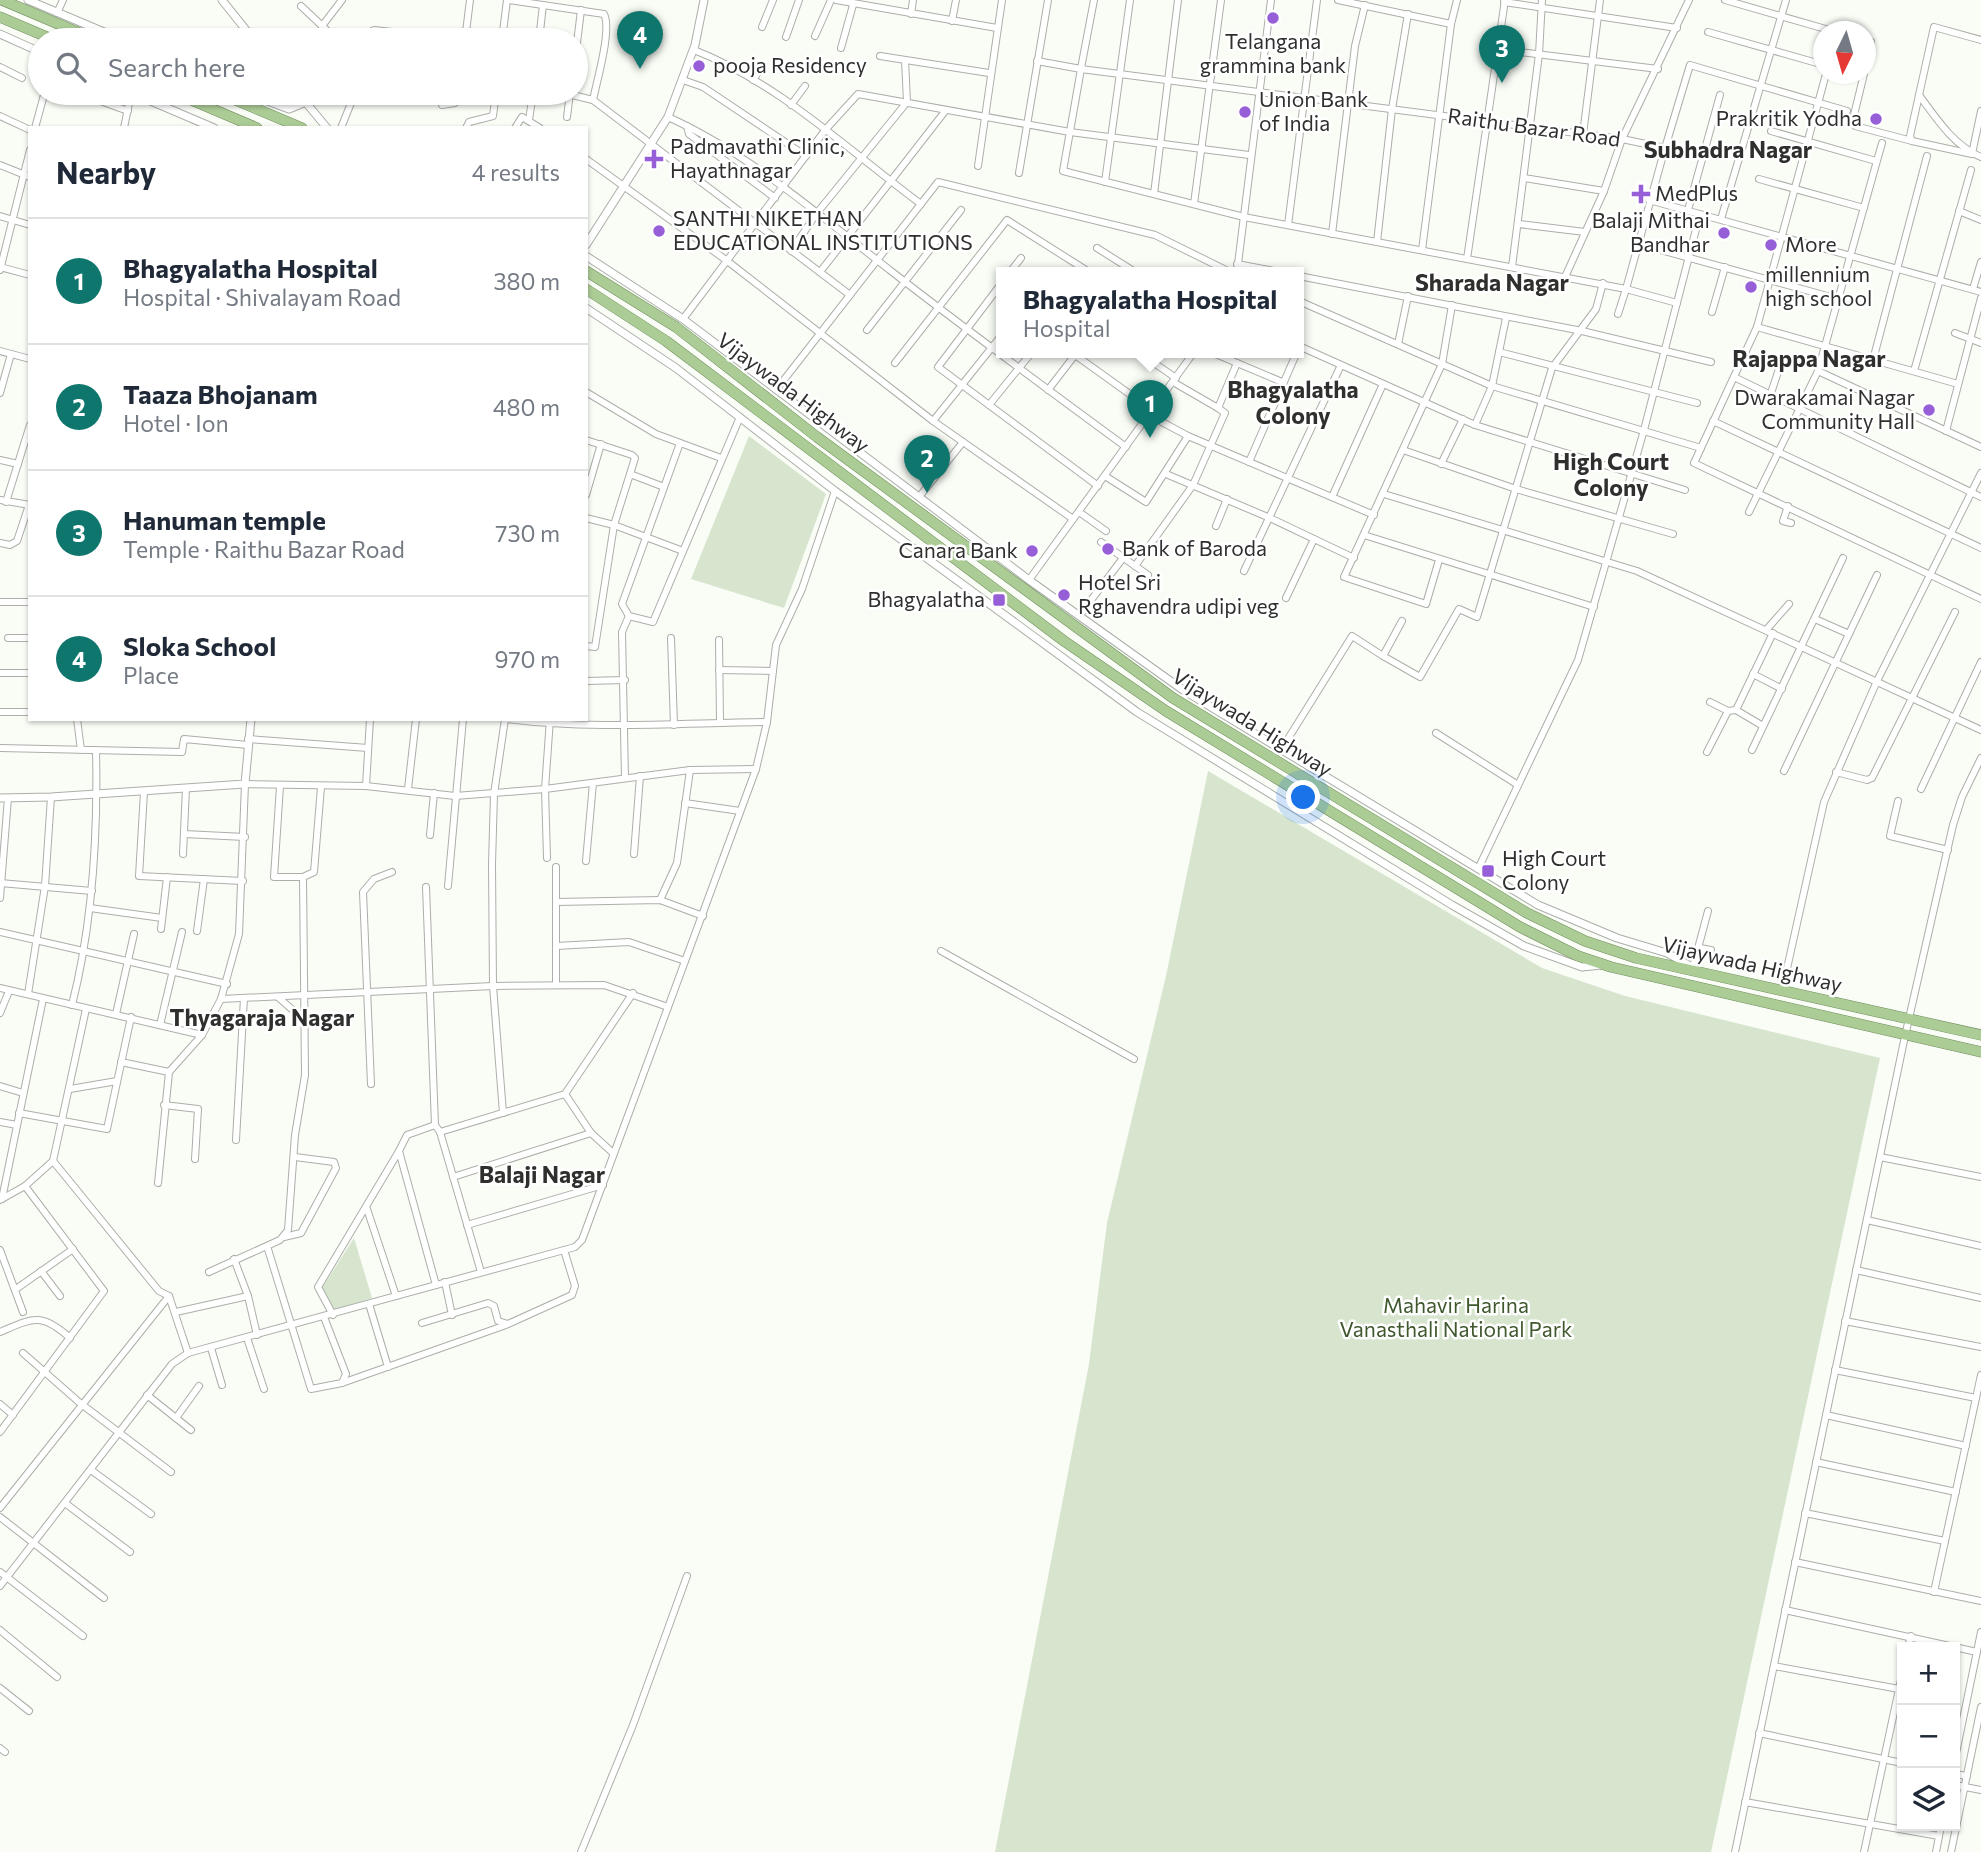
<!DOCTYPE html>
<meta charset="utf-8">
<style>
:root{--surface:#fff;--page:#f6f6f7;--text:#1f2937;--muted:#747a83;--line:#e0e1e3;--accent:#0f766e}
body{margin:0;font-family:Commissioner,sans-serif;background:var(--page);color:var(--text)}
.controls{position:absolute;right:21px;bottom:21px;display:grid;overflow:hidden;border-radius:0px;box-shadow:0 2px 5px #0004}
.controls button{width:63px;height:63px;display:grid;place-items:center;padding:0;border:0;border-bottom:2px solid var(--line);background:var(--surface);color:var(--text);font:35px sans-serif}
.compass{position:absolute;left:1813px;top:21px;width:63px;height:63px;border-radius:50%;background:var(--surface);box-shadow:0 2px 5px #0004;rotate:185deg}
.you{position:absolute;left:1304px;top:798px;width:24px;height:24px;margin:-18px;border:5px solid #fff;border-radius:50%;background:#1a73e8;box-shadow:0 0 0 10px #1a73e833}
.badge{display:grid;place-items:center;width:46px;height:46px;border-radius:50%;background:var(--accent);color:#fff;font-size:23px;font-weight:700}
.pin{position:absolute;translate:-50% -58px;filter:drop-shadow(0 2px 4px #0008)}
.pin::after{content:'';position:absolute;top:37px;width:24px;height:21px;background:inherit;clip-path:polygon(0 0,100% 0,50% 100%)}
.popup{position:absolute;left:996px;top:267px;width:308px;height:91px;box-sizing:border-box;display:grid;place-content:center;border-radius:0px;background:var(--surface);filter:drop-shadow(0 2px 5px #0005);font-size:23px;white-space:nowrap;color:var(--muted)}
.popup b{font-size:26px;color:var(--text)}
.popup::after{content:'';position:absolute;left:50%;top:100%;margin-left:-14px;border:14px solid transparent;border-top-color:var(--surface)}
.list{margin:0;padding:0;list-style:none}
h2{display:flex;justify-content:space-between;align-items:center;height:91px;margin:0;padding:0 28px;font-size:30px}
h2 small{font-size:23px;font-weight:400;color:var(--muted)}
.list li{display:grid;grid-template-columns:46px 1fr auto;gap:21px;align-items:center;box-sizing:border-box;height:126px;padding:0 28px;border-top:2px solid var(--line)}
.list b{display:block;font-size:26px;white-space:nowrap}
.list p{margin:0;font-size:23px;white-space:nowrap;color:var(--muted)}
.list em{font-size:23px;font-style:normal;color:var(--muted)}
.icon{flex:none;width:38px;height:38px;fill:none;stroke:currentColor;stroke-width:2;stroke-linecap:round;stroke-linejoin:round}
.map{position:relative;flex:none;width:1981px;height:1852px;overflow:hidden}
.search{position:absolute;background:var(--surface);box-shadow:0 2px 5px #0004;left:28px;top:28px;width:560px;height:77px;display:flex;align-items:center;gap:18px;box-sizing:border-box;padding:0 24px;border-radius:38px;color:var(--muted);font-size:26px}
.panel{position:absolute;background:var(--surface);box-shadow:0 2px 5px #0004;left:28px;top:126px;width:560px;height:595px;border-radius:0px}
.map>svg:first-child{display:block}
.green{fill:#d7e4ce}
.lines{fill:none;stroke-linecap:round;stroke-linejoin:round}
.minor-casing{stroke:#abafa9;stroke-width:8}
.tertiary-casing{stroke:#abafa9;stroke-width:9}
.trunk-casing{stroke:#738d60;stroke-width:11}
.minor{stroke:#fff;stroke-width:6}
.tertiary{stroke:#fff;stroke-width:7}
.trunk{stroke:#accc96;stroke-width:10}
.poi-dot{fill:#965ed7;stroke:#fff;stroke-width:2.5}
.labels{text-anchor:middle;stroke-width:5;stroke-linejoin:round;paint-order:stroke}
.poi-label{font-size:21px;fill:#2f302e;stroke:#fff;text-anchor:start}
.street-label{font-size:21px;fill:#2f302e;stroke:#fff}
.park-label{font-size:21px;fill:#40582e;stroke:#fff}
.neighbourhood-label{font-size:23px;font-weight:bold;fill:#2f302e;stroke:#fff}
</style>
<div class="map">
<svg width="1981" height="1852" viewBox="0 0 1981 1852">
<rect width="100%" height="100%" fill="#f9fdf6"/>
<g class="green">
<path d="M749,436L826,494L784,608L691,579Z"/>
<path d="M1208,771L1542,968L1625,996L1880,1058L1711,1852H995L1089,1364L1107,1223L1166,976Z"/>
<path d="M354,1238L372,1298L333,1310L322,1288Z"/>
</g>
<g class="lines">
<g class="minor-casing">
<g id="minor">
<path d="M509,0L604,14C612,30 597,80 593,100"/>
<path d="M836,0L997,28"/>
<path d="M1338,0L1451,24"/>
<path d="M1725,0L1836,32"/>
<path d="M1504,2L1677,28"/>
<path d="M301,6L337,40"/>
<path d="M57,13L63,0"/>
<path d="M911,14L913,0"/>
<path d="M952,21L956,0"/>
<path d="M322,26L342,0"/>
<path d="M762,27L773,0"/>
<path d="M1708,32L1824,65"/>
<path d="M815,36L831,0"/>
<path d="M786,37L799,0"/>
<path d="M368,40L370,32L374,30L465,40"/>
<path d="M465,40L470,0"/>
<path d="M502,40L507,0"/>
<path d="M539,40L543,5"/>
<path d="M1981,40L1934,27L1910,136L1912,141L1972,154L1981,111"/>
<path d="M841,48L853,5"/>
<path d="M1496,49L1658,69"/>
<path d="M694,50C779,83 848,150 921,204"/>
<path d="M576,51L581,10"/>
<path d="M880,56L989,73"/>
<path d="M1037,61L1081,69L1622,139L1665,148L1626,289L1244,217L1063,171L1081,69L1082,63L1094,0"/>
<path d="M1866,65L1871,42"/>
<path d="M0,67L22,78"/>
<path d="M1826,74L1757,327L1694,463L1981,599"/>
<path d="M1864,74L1853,119L1855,126L1912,141"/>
<path d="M683,80L703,87L806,156"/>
<path d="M753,80L761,68"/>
<path d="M564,93L593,100L850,295"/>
<path d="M1919,95C1936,118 1954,146 1981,157"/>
<path d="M92,98L128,111"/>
<path d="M442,105L455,103L460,93"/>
<path d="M791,105L805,86"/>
<path d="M0,116L30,130"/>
<path d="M567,117L570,93"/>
<path d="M668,117C750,154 820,216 891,271C968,331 1047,389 1126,447"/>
<path d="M529,120L533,93"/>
<path d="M687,126L689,134L775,198"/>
<path d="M35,128L44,95"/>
<path d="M124,128L131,93"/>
<path d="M341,128L355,93"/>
<path d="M466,128L469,122L493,116L496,93"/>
<path d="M515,128L522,117L540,128"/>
<path d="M1771,131L1876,161"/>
<path d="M1583,134L1600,0"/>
<path d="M1665,148L1690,65L1847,111"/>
<path d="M586,159L726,260L933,421L1073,519"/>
<path d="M0,165L30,177"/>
<path d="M978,166L1002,0"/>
<path d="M1019,173L1048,0"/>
<path d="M1524,178L1604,191"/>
<path d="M1759,179L1864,208"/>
<path d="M1105,182L1130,0"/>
<path d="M1154,194L1178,0"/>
<path d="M1649,200L1981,292"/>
<path d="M1194,204L1221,0"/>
<path d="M1688,210L1720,95"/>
<path d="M1959,211L1981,220"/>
<path d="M0,216L30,225"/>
<path d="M1721,219L1786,0"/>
<path d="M1519,224L1585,232"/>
<path d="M1288,225L1317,0"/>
<path d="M1332,234L1355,46L1365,5"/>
<path d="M1377,242L1392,109L1408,14"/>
<path d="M1639,244L1838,299"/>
<path d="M1097,248L1135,272"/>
<path d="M1422,250L1451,24L1457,0"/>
<path d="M791,251L817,213L907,102L905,60"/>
<path d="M1467,259L1505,0"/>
<path d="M1237,264L1279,272"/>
<path d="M0,267L30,275"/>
<path d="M1512,267L1539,54L1542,0"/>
<path d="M0,270L30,150"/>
<path d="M820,272L946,110"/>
<path d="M1010,272L1021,258"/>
<path d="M1237,272L1271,0"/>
<path d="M1299,276L1582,331L1711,362"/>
<path d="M1565,277L1604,191L1622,139L1689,0"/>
<path d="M1001,284L938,367L1098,486"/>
<path d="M1973,289L1981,262"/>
<path d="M1299,301L1492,386L1701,448"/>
<path d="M1712,312L1725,267"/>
<path d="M1618,314L1626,289L1677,303"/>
<path d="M683,319L826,129L858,94L1070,132L1249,155"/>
<path d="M1757,327L1958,384"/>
<path d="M867,330L961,210"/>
<path d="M1955,333L1981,343"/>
<path d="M1398,344L1408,296"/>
<path d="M1299,346L1475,425L1685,490"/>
<path d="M0,351L30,359"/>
<path d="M1071,352L1152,410"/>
<path d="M1138,352L1176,378"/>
<path d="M1211,352L1282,382"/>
<path d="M1499,352L1697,403"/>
<path d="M1873,360L1927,156"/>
<path d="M895,363L1007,220L1089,272"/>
<path d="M1818,371L1981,447"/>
<path d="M1914,371L1971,170"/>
<path d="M1734,377L1981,497"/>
<path d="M1173,382L1218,408"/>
<path d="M776,390L938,182L1155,235L1230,272"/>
<path d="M1048,390L1075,355"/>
<path d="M586,392L656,434L721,458"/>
<path d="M0,393L11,354"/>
<path d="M1770,396L1779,369"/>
<path d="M989,405L1032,352"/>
<path d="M1149,415L1188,436L1374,515"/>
<path d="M933,421L1001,336"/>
<path d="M1713,421L1981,548"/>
<path d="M1475,425L1492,386L1506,318"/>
<path d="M1946,431L1981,298"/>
<path d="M586,440L632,455L635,458L630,474L664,487"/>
<path d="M680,443L622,604L629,616L653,622L740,417"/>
<path d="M1403,450L1516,489L1673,534"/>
<path d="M0,460L18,464"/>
<path d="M1249,462L1297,352"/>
<path d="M1441,464L1463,419"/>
<path d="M1166,474L1270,518L1354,558"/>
<path d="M1105,476L1146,502L1188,436"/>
<path d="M1384,494L1637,571L1981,730"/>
<path d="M586,495L601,444"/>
<path d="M919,497L963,442"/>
<path d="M1332,497L1383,384"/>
<path d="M0,500L30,505"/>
<path d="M6,502L30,425"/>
<path d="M1788,506L1783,521L1791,523"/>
<path d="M1079,512L1106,531"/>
<path d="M1749,512L1818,371L1882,143"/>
<path d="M586,518L614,525L683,551"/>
<path d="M1216,526L1227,499"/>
<path d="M1364,535L1594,607"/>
<path d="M1101,542L1148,575"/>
<path d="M0,543L10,545L17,541L29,505"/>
<path d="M1439,560L1426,604L1344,577L1442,364L1452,305"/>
<path d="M1135,566L1193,485L1225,413L1218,408L1237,363"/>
<path d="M1244,571L1341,365"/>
<path d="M1029,580L1194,352"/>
<path d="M1286,598L1314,539"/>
<path d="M0,602H30"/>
<path d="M1079,616L1123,558"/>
<path d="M1815,619L1849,634"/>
<path d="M1767,629L1789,604"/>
<path d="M8,638H30"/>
<path d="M671,638L674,725"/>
<path d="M719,640L720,723"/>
<path d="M586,646L595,647L614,525L630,474"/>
<path d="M1383,656L1420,677L1459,609L1477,617L1552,368L1596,309L1603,283"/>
<path d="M719,670L773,671"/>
<path d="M0,673H30"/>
<path d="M1753,674L1782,689"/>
<path d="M586,681L625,680"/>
<path d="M1710,702L1728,711"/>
<path d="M0,712H30"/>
<path d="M77,719L81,750"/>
<path d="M506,719C593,730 680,723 767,722"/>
<path d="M1763,726L1736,710L1773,633"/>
<path d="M1436,733L1518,785"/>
<path d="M248,739L368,748"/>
<path d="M0,748L182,752L184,739L248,745"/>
<path d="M1281,750L1352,636L1383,656L1402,621"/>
<path d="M1752,750L1843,558"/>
<path d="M1707,752L1728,711L1736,710"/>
<path d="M1784,771L1877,575"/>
<path d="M1836,772L1867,780L1872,778L1955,612"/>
<path d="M625,778L622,632L629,616"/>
<path d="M366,786L370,719"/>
<path d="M408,789L416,719"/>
<path d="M1921,789L1981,662"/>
<path d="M144,792L139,876L243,881"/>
<path d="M1898,801L1890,836L1948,850"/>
<path d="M685,803L740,811"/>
<path d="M184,834L245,837"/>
<path d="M430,835L434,793"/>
<path d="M183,854L186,788"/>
<path d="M634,854L640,776"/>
<path d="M547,858L545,789L550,719"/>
<path d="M586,861L593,783"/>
<path d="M556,867V984"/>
<path d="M1478,869L1578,660L1644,430L1700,214"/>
<path d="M303,877L314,872L321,787"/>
<path d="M0,883L92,891"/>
<path d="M448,886L463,719"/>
<path d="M426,887L435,1125L440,1132L481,1272"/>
<path d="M0,898L8,798"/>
<path d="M660,900L677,863L690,770"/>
<path d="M556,902L660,900L703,916"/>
<path d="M90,908L162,918"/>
<path d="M161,929L167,877"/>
<path d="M197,931L204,879"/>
<path d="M0,932L227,984"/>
<path d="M556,946L629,942L685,961"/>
<path d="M1700,948L1711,950"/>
<path d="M941,951L1134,1059"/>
<path d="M1693,967L1708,911"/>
<path d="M0,988L202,1035"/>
<path d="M1782,991L1824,802L1877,681L1981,473"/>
<path d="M28,994L45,886L51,797"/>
<path d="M278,997L304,1020"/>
<path d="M221,999L493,986L604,985L668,1007"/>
<path d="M72,1005C93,922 98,836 96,750"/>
<path d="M0,1013L9,991"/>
<path d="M116,1014L134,934"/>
<path d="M160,1025L182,932"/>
<path d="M121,1062L169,1072"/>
<path d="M371,1084L363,892L374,879L392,872"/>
<path d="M0,1086L23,1093"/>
<path d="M70,1089L117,1081"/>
<path d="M565,1094L591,1133"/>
<path d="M164,1105L198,1109L195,1159"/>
<path d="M19,1113L107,1129L131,1017"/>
<path d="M503,1113L493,986L492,864L494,794L505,719"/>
<path d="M0,1122L17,1125"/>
<path d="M435,1125L407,1135L399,1151L436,1285"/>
<path d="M440,1132L565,1094L633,993"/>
<path d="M236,1140L244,998"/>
<path d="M1880,1157L1981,1177"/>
<path d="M453,1177L591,1133L613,1153"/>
<path d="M158,1183L169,1072L202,1035L221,999L239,934L245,784L366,786L455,796L545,789L690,770L756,769"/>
<path d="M2,1199L43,999"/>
<path d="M0,1200L25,1186L53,1161L86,1009"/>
<path d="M367,1209L396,1296"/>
<path d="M1867,1220L1981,1246"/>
<path d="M467,1225L603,1185"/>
<path d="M284,1237L301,1233L336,1168L334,1162L295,1157"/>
<path d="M267,1246L311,1389L342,1383L346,1374L324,1317"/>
<path d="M0,1250L23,1312"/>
<path d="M234,1259L248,1296L257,1335"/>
<path d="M1856,1270L1981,1298"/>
<path d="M41,1271L60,1296"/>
<path d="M209,1272L280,1240L288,1230L295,1135L305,1075L303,877H274L280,786"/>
<path d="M445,1282L452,1315"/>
<path d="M16,1289L73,1249"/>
<path d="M169,1296L188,1353"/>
<path d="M369,1304L388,1367"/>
<path d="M176,1312L248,1296"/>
<path d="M333,1315L318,1287L399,1151"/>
<path d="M1845,1321L1981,1347"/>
<path d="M422,1323L488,1303L494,1306L498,1321L508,1324L572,1295L575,1286L564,1250"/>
<path d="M0,1332C33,1318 41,1312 70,1338"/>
<path d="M247,1338L264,1389"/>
<path d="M211,1348L222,1385"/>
<path d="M23,1353L80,1403L171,1472"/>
<path d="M1835,1370L1976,1398"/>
<path d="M342,1383L506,1325"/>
<path d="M147,1395L191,1430"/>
<path d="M0,1404L13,1415"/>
<path d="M1826,1415L1966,1446"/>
<path d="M176,1418L199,1386"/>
<path d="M0,1432L104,1291L25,1186"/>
<path d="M1816,1462L1956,1492"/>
<path d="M91,1470L151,1514"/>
<path d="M65,1503L130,1552"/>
<path d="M0,1508L169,1296L159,1291L53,1161"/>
<path d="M1805,1513L1945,1541"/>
<path d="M0,1517L104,1598"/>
<path d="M1795,1562L1981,1601"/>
<path d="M0,1572L83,1636"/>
<path d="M0,1586L172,1364L188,1353L575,1247L582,1240L756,769L767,722L776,645L802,589L835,491"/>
<path d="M1934,1592L1981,1375"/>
<path d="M1785,1610L1977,1652"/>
<path d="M0,1630L57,1677"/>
<path d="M1908,1647L1911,1636"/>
<path d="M1774,1666L1899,1689"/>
<path d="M0,1688L29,1711"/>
<path d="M1759,1733L1902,1763"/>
<path d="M0,1748L5,1752"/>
<path d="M1955,1758L1981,1632"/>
<path d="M1955,1774L1967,1776"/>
<path d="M1955,1785L1981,1790"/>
<path d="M1745,1802L1939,1836"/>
<path d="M581,1852L633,1725L687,1576"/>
<path d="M1735,1852L1905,1036L1953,825L1962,797L1981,758"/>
<path d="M1864,1852L1902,1675"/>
<path d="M1936,1852L1941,1826"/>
<path d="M1951,1852L1981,1707"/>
</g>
</g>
<g class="tertiary-casing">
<g id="tertiary">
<path d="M28,0L123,40"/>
<path d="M222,0L254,40"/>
<path d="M0,34L40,52"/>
<path d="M132,93L214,128"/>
<path d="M246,93L289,109L306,102"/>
<path d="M298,93L327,128"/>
<path d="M586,245L668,117L695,45L704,0"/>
<path d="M586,256L683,319L1029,580L1183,690L1538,905L1617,938L1667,953L1694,968"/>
<path d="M586,308L676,368L835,491L1137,712L1452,905L1524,946L1582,967L1601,965"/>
<path d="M0,798L51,797L245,784L251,719"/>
</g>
</g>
<g class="trunk-casing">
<g id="trunk">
<path d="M2,0L96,40"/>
<path d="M0,17L54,40"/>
<path d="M175,93L257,128"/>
<path d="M219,93L302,128"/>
<path d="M586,271L676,327L817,437L1173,698L1527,913L1585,941L1636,958L1981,1035"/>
<path d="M586,289L666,341L1064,641L1166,711L1520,927L1578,956L1611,967L1981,1052"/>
</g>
</g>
<use href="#minor" class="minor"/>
<use href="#tertiary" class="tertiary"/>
<use href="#trunk" class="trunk"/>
</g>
<g class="poi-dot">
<circle cx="1273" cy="18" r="7"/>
<circle cx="699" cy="66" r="7"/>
<circle cx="1245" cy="112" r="7"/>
<circle cx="1876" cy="119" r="7"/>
<path d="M650.5 148.5h7v7h7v7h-7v7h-7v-7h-7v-7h7z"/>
<path d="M1637.5 183.5h7v7h7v7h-7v7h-7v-7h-7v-7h7z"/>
<circle cx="659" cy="231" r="7"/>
<circle cx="1724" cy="233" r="7"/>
<circle cx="1771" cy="245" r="7"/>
<circle cx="1751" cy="287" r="7"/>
<circle cx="1929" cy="410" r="7"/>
<circle cx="1108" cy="549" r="7"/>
<circle cx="1032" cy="551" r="7"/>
<circle cx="1064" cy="595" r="7"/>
<rect x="992" y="593" width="14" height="14" rx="3.5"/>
<rect x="1481" y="864" width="14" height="14" rx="3.5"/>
</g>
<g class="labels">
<g class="poi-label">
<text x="1273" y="49" text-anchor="middle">Telangana<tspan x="1273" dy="24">grammina bank</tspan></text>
<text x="713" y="73">pooja Residency</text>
<text x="1259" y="107">Union Bank<tspan x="1259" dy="24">of India</tspan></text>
<text x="1862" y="126" text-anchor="end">Prakritik Yodha</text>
<text x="670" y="154">Padmavathi Clinic,<tspan x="670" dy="24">Hayathnagar</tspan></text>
<text x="1655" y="201">MedPlus</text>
<text x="673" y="226">SANTHI NIKETHAN<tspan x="673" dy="24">EDUCATIONAL INSTITUTIONS</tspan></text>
<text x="1710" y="228" text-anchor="end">Balaji Mithai<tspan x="1710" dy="24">Bandhar</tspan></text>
<text x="1785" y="252">More</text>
<text x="1765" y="282">millennium<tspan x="1765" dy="24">high school</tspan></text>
<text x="1915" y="405" text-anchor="end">Dwarakamai Nagar<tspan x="1915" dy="24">Community Hall</tspan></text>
<text x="1122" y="556">Bank of Baroda</text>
<text x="1018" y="558" text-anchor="end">Canara Bank</text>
<text x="1078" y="590">Hotel Sri<tspan x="1078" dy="24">Rghavendra udipi veg</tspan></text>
<text x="985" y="607" text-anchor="end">Bhagyalatha</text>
<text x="1502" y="866">High Court<tspan x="1502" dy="24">Colony</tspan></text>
</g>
<g class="street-label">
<text transform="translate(1534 128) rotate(8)" y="7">Raithu Bazar Road</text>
<text transform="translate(793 393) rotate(37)" y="7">Vijaywada Highway</text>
<text transform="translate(1252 723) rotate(32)" y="7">Vijaywada Highway</text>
<text transform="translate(1752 965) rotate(13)" y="7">Vijaywada Highway</text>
</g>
<g class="park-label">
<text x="1456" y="1313">Mahavir Harina<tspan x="1456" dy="24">Vanasthali National Park</tspan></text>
</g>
<g class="neighbourhood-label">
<text x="1728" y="158">Subhadra Nagar</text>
<text x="1492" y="291">Sharada Nagar</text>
<text x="1809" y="367">Rajappa Nagar</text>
<text x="1293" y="398">Bhagyalatha<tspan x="1293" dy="26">Colony</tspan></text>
<text x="1611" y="470">High Court<tspan x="1611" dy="26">Colony</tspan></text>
<text x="262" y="1026">Thyagaraja Nagar</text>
<text x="542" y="1183">Balaji Nagar</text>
</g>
</g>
</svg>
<div class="controls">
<button>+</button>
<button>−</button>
<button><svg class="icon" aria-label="layers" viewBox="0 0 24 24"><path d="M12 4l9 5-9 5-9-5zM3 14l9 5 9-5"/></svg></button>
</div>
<svg class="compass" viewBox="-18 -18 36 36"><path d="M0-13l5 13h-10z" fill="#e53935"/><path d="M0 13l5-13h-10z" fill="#747a83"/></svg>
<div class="you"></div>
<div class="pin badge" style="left:1150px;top:438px">1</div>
<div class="popup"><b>Bhagyalatha Hospital</b>Hospital</div>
<div class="pin badge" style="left:927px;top:493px">2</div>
<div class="pin badge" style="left:1502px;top:83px">3</div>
<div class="pin badge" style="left:640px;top:69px">4</div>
<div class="search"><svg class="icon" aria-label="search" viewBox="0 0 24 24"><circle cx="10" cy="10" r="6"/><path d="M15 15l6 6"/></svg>Search here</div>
<section class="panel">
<h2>Nearby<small>4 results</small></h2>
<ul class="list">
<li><span class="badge">1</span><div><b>Bhagyalatha Hospital</b><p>Hospital · Shivalayam Road</p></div><em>380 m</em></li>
<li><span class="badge">2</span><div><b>Taaza Bhojanam</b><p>Hotel · Ion</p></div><em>480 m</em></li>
<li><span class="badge">3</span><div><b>Hanuman temple</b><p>Temple · Raithu Bazar Road</p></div><em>730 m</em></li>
<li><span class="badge">4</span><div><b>Sloka School</b><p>Place</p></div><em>970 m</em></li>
</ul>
</section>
</div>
